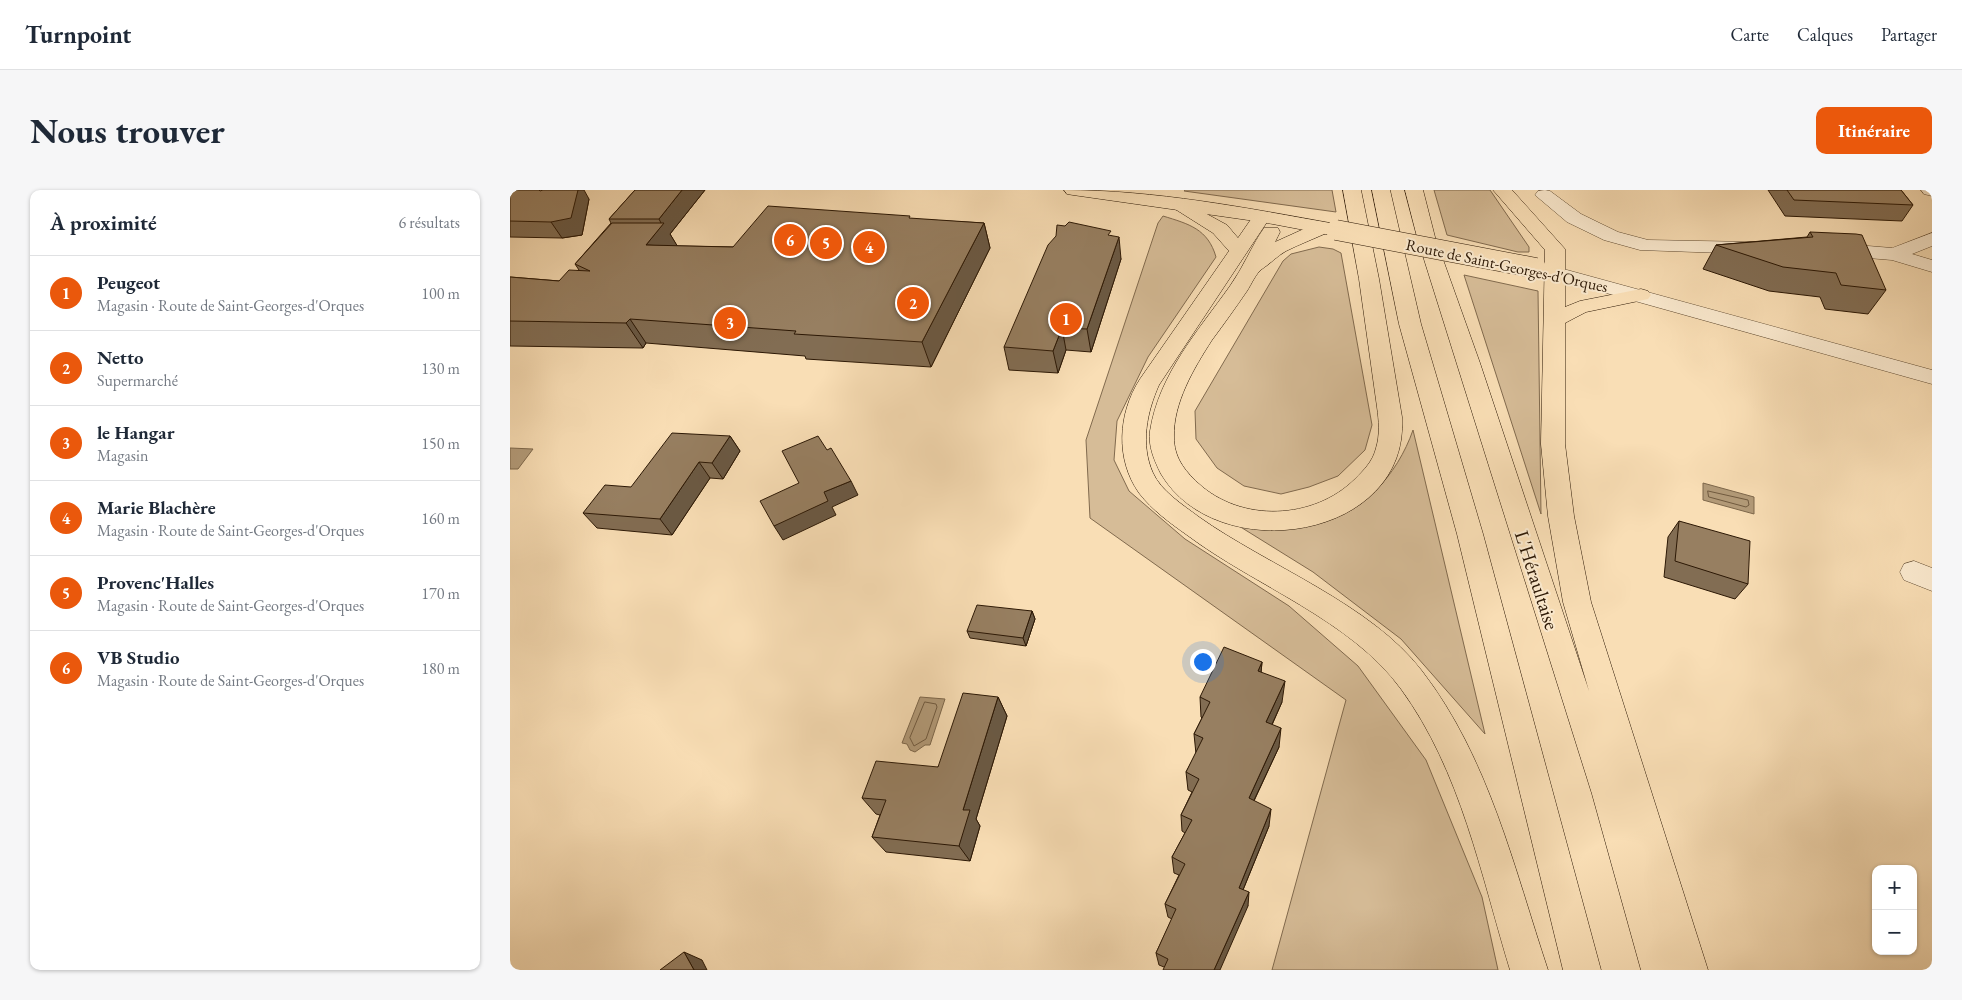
<!DOCTYPE html>
<html lang="fr">
<meta charset="utf-8">
<style>
:root{--surface:#fff;--page:#f6f6f7;--text:#1f2937;--muted:#747a83;--line:#e0e1e3;--accent:#ea580c}
body{margin:0;font-family:"EB Garamond",serif;background:var(--page);color:var(--text)}
.controls{position:absolute;right:15px;bottom:15px;display:grid;overflow:hidden;border-radius:10px;box-shadow:0 1px 4px #0004}
.controls button{width:45px;height:45px;display:grid;place-items:center;padding:0;border:0;border-bottom:1px solid var(--line);background:var(--surface);color:var(--text);font:25px sans-serif}
.you{position:absolute;left:692px;top:471px;width:18px;height:18px;margin:-12px;border:4px solid #fff;border-radius:50%;background:#1a73e8;box-shadow:0 0 0 8px #1a73e833}
.badge{display:grid;place-items:center;width:32px;height:32px;border-radius:50%;background:var(--accent);color:#fff;font-size:16px;font-weight:700}
.pin{position:absolute;translate:-50% -50%;border:2px solid #fff;box-shadow:0 1px 5px #0006}
.list{margin:0;padding:0;list-style:none}
h2{display:flex;justify-content:space-between;align-items:center;height:65px;margin:0;padding:0 20px;font-size:21px}
h2 small{font-size:16px;font-weight:400;color:var(--muted)}
.list li{display:grid;grid-template-columns:32px 1fr auto;gap:15px;align-items:center;box-sizing:border-box;height:75px;padding:0 20px;border-top:1px solid var(--line)}
.list b{display:block;font-size:19px;white-space:nowrap}
.list p{margin:0;font-size:16px;white-space:nowrap;color:var(--muted)}
.list em{font-size:16px;font-style:normal;color:var(--muted)}
.map{position:relative;flex:none;width:1422px;height:780px;overflow:hidden;border-radius:10px}
header{display:flex;align-items:center;gap:30px;box-sizing:border-box;height:70px;padding:0 25px;background:var(--surface);border-bottom:1px solid var(--line)}
header strong{font-size:24px}
nav{display:flex;gap:28px;margin-inline-start:auto;font-size:18px}
.intro{display:flex;align-items:center;justify-content:space-between;box-sizing:border-box;height:120px;padding:0 30px}
h1{margin:0;font-size:35px}
.button{padding:12px 22px;border-radius:10px;background:var(--accent);color:#fff;font-size:18px;font-weight:700}
main{display:flex;gap:30px;padding:0 30px}
aside{flex:1;background:var(--surface);border-radius:10px;box-shadow:0 1px 4px #0004}
.map>svg:first-child{display:block}
.green{fill:#d6bc97;stroke:#816a4e}
.water{fill:#b39b79;stroke:#7d674b}
.lines{fill:none;stroke-linecap:round;stroke-linejoin:round}
.shore{stroke:#705a3f;stroke-width:1}
.minor-casing{stroke:#5f4a31;stroke-width:1}
.major-casing{stroke:#2c1805;stroke-width:1}
.highway-casing{stroke:#2c1805;stroke-width:1}
.minor{fill:#fbeacf;fill-rule:evenodd}
.major{fill:#f9deb5;fill-rule:evenodd}
.highway{fill:#f9deb5;fill-rule:evenodd}
.major-bridge-casing{stroke:#2c1805;stroke-width:21;stroke-linecap:butt}
.major-bridge{stroke:#f9deb5;stroke-width:20}
.wall{fill:#826d53;stroke:#2c1805}
.shaded-wall{fill:#6a5944;stroke:#2c1805}
.building{fill:#977f61;stroke:#2c1805}
.labels{text-anchor:middle;stroke-width:4;stroke-linejoin:round;paint-order:stroke}
.far-street-label{font-size:16px;fill:#2c1805;stroke:#fbeacf}
.street-label{font-size:20px;fill:#2c1805;stroke:#fbeacf}
</style>
<header>
<strong>Turnpoint</strong>
<nav><a>Carte</a><a>Calques</a><a>Partager</a></nav>
</header>
<div class="intro"><h1>Nous trouver</h1><a class="button">Itinéraire</a></div>
<main>
<aside>
<h2>À proximité<small>6 résultats</small></h2>
<ul class="list">
<li><span class="badge">1</span><div><b>Peugeot</b><p>Magasin · Route de Saint-Georges-d'Orques</p></div><em>100 m</em></li>
<li><span class="badge">2</span><div><b>Netto</b><p>Supermarché</p></div><em>130 m</em></li>
<li><span class="badge">3</span><div><b>le Hangar</b><p>Magasin</p></div><em>150 m</em></li>
<li><span class="badge">4</span><div><b>Marie Blachère</b><p>Magasin · Route de Saint-Georges-d'Orques</p></div><em>160 m</em></li>
<li><span class="badge">5</span><div><b>Provenc'Halles</b><p>Magasin · Route de Saint-Georges-d'Orques</p></div><em>170 m</em></li>
<li><span class="badge">6</span><div><b>VB Studio</b><p>Magasin · Route de Saint-Georges-d'Orques</p></div><em>180 m</em></li>
</ul>
</aside>
<div class="map">
<svg width="1422" height="780" viewBox="0 0 1422 780">
<rect width="100%" height="100%" fill="#f9deb5"/>
<filter id="stains"><feTurbulence type="fractalNoise" baseFrequency=".004" numOctaves="4"/><feColorMatrix values="0 0 0 0 .2 0 0 0 0 .09 0 0 0 0 .02 0 0 0 .5 -.17"/></filter>
<radialGradient id="worn" r=".72"><stop offset=".6" stop-color="#630" stop-opacity="0"/><stop offset="1" stop-color="#630" stop-opacity=".3"/></radialGradient>
<g class="green">
<path d="M822,0L826,22L674,1L675,0Z"/>
<path d="M924,0H980L1019,57V62H1008L937,45Z"/>
<path d="M653,26C679,34 698,39 706,67L638,167L607,231L604,270L619,301L675,349L779,416L848,476L916,570L972,707L988,780H762L836,510L580,328L576,250L648,33Z"/>
<path d="M809,57L823,59L831,63L862,235L855,260L828,286L799,297L771,304L734,296L707,278L686,249L685,221L773,71L781,64Z"/>
<path d="M954,85L1028,101L1031,324Z"/>
<path d="M903,240L975,544L891,449L803,382L708,323C729,326 751,328 772,331C781,332 790,334 799,334C849,330 888,284 903,240Z"/>
</g>
<g class="water">
<path d="M0,258L23,259L8,279H0Z"/>
<path d="M1193,293L1244,307V324L1193,310Z"/>
<path d="M410,507L435,509L420,555H415L405,562L400,560L397,554L392,553Z"/>
</g>
<g class="lines">
<g class="shore">
<path d="M1198,301L1238,310L1239,315L1236,317L1199,307Z"/>
<path d="M415,512L426,514L427,517L416,549L404,556L400,548Z"/>
</g>
<g class="minor-casing">
<g id="minor">
<path d="M1035,0L1040,1L1071,24L1108,42L1138,50L1241,52L1248,54L1251,58L1248,62L1241,64L1130,60L1094,50L1057,32L1025,5L1028,1Z"/>
<path d="M1411,0H1422V6L1414,4Z"/>
<path d="M1422,43V56L1402,64L1422,70V82L1382,70L1322,65L1315,63L1312,59L1315,55L1322,53L1382,58Z"/>
<path d="M1046,77L1422,180V194L1039,87L1036,83L1039,79Z"/>
<path d="M1404,371L1422,378V401L1394,390L1390,382L1394,374Z"/>
</g>
</g>
<g class="major-casing">
<path id="major" d="M554,0C645,0 737,18 826,34L833,36L835,40L833,44L826,46L752,32L563,5L557,4Z"/>
</g>
<g class="highway-casing">
<g id="highway">
<path d="M833,0H851L869,89L892,227C900,350 707,379 651,284C644,270 638,256 640,241C649,184 688,141 720,96C733,78 741,57 754,38H768L770,42L765,52L807,33H821L823,37L821,41C806,48 790,54 776,61C767,66 760,74 752,79C746,83 741,95 737,101C726,117 714,134 702,150C684,178 663,213 664,247C664,267 674,280 688,293C731,333 804,330 845,289C854,280 863,271 866,258C870,245 869,231 867,217L849,89Z"/>
<path d="M862,0H880L911,134L973,344L1091,780H1053L947,344L889,134Z"/>
<path d="M895,0H913L925,47L970,173L1079,501L1053,412L1038,326L1031,254L1035,60L983,0H1002L1055,59V117L1070,111L1131,99L1138,101L1141,105L1138,109L1076,122L1055,133V254L1064,326L1081,412L1198,780H1131L1082,604L907,47Z"/>
<path d="M671,10L717,35L728,48L746,22H758L761,26L649,195C637,222 630,254 643,283C651,301 673,315 689,327C758,376 861,414 912,481C979,568 1004,678 1038,780H1000C971,685 951,581 891,499C841,430 745,396 677,345C660,333 642,320 629,303C605,269 608,223 630,189L719,61L703,43L665,19L662,15L665,11Z"/>
</g>
</g>
<use href="#minor" class="minor"/>
<use href="#major" class="major"/>
<use href="#highway" class="highway"/>
<g class="major-bridge-casing">
<path id="major-bridge" d="M826,40L1026,78"/>
</g>
<use href="#major-bridge" class="major-bridge"/>
</g>
<g class="wall">
<path d="M0,0L30,1L79,9L72,45L52,48L0,47Z"/>
<path d="M125,0H195L160,44L167,56L223,57L401,29L474,33L480,58L421,177L296,169L295,166L136,153L133,158L0,156V87L49,91L69,80L65,74L101,33L99,29Z"/>
<path d="M1258,0H1391L1403,15L1392,31L1275,26Z"/>
<path d="M1300,42L1376,100L1358,124L1315,119L1310,107L1259,101L1193,79L1206,55L1297,47Z"/>
<path d="M601,45L611,69L581,162L556,160L548,183L499,180L494,157Z"/>
<path d="M220,246L230,261L213,289L200,288L162,345L87,338L73,323Z"/>
<path d="M1169,331L1238,394L1225,409L1154,387L1158,347Z"/>
<path d="M522,421L525,429L516,456L460,448L457,441Z"/>
<path d="M752,472L751,482L772,512L762,535L769,557L744,611L759,636L733,700L738,716L654,777L649,775L646,763L662,729L658,727L655,714L669,685L664,683L662,667L675,643L672,641L671,625L682,602L678,600L676,582L686,564L684,544L692,528L691,527L690,507Z"/>
<path d="M488,507L497,526L466,629L470,636L460,671L376,662L362,647L370,625L366,624L352,608L428,577Z"/>
</g>
<g class="shaded-wall">
<path d="M68,0H74L79,9L72,45L52,48L41,32Z"/>
<path d="M172,0H195L160,44L168,57L136,55L152,35L149,29Z"/>
<path d="M474,33L480,58L421,177L412,152Z"/>
<path d="M609,47L611,69L581,162L577,139Z"/>
<path d="M120,129L136,153L133,158L116,133Z"/>
<path d="M552,138L556,160L548,183L543,161Z"/>
<path d="M220,246L230,261L213,289L202,273Z"/>
<path d="M189,272L200,288L162,345L150,329Z"/>
<path d="M341,291L348,305L322,317L326,325L273,350L264,336L314,302Z"/>
<path d="M522,421L525,429L516,456L513,448Z"/>
<path d="M752,472L750,493L748,481Z"/>
<path d="M775,491L772,512L754,552L756,532Z"/>
<path d="M488,507L497,526L466,629L470,636L460,671L449,656L453,620Z"/>
<path d="M771,538L769,557L737,625L739,608Z"/>
<path d="M761,619L759,636L728,712L729,698Z"/>
<path d="M739,702L738,716L710,780H704Z"/>
<path d="M174,762L192,770L197,780H184Z"/>
</g>
<g class="building">
<path d="M0,0H29L30,1L33,0H68L61,28L41,32L0,31Z"/>
<path d="M125,0H172L149,29H99Z"/>
<path d="M1277,0H1391L1403,15L1284,10Z"/>
<path d="M258,16L400,26L399,28L474,33L412,152L284,144L286,141L120,129L116,133L0,131V87L49,91L59,80L80,81L65,74L102,33H154L136,55L223,57Z"/>
<path d="M559,32L601,41L598,45L609,47L577,139L552,138L543,161L494,157L538,55L546,46L547,35L555,36Z"/>
<path d="M1300,42L1346,44L1352,45L1376,100L1331,95L1326,83L1273,77L1206,55L1303,47Z"/>
<path d="M162,243L220,246L202,273L189,272L150,329L73,323L95,295L121,297Z"/>
<path d="M308,246L317,260L321,258L341,291L314,302L318,311L264,336L250,311L289,293L272,261Z"/>
<path d="M1169,331L1240,351L1238,394L1165,371Z"/>
<path d="M467,415L522,421L513,448L457,441Z"/>
<path d="M714,457L752,472L748,481L775,491L756,532L771,538L739,608L761,619L729,698L739,702L704,780H653L658,769L646,763L666,719L655,714L675,674L662,667L682,630L671,625L689,589L676,582L693,548L684,544L700,512L690,507Z"/>
<path d="M453,503L488,507L453,620H460L449,656L362,647L376,610L352,608L366,571L428,577Z"/>
<path d="M174,762L184,780H150Z"/>
</g>
<g class="labels">
<g class="far-street-label">
<text transform="translate(997 75) rotate(12)" y="6">Route de Saint-Georges-d'Orques</text>
</g>
<g class="street-label">
<text transform="translate(1027 390) rotate(72)" y="7">L'Héraultaise</text>
</g>
</g>
<rect width="100%" height="100%" filter="url(#stains)"/>
<rect width="100%" height="100%" fill="url(#worn)"/>
</svg>
<div class="controls">
<button>+</button>
<button>−</button>
</div>
<div class="you"></div>
<div class="pin badge" style="left:556px;top:129px">1</div>
<div class="pin badge" style="left:403px;top:113px">2</div>
<div class="pin badge" style="left:220px;top:133px">3</div>
<div class="pin badge" style="left:359px;top:57px">4</div>
<div class="pin badge" style="left:316px;top:53px">5</div>
<div class="pin badge" style="left:280px;top:50px">6</div>
</div>
</main>
